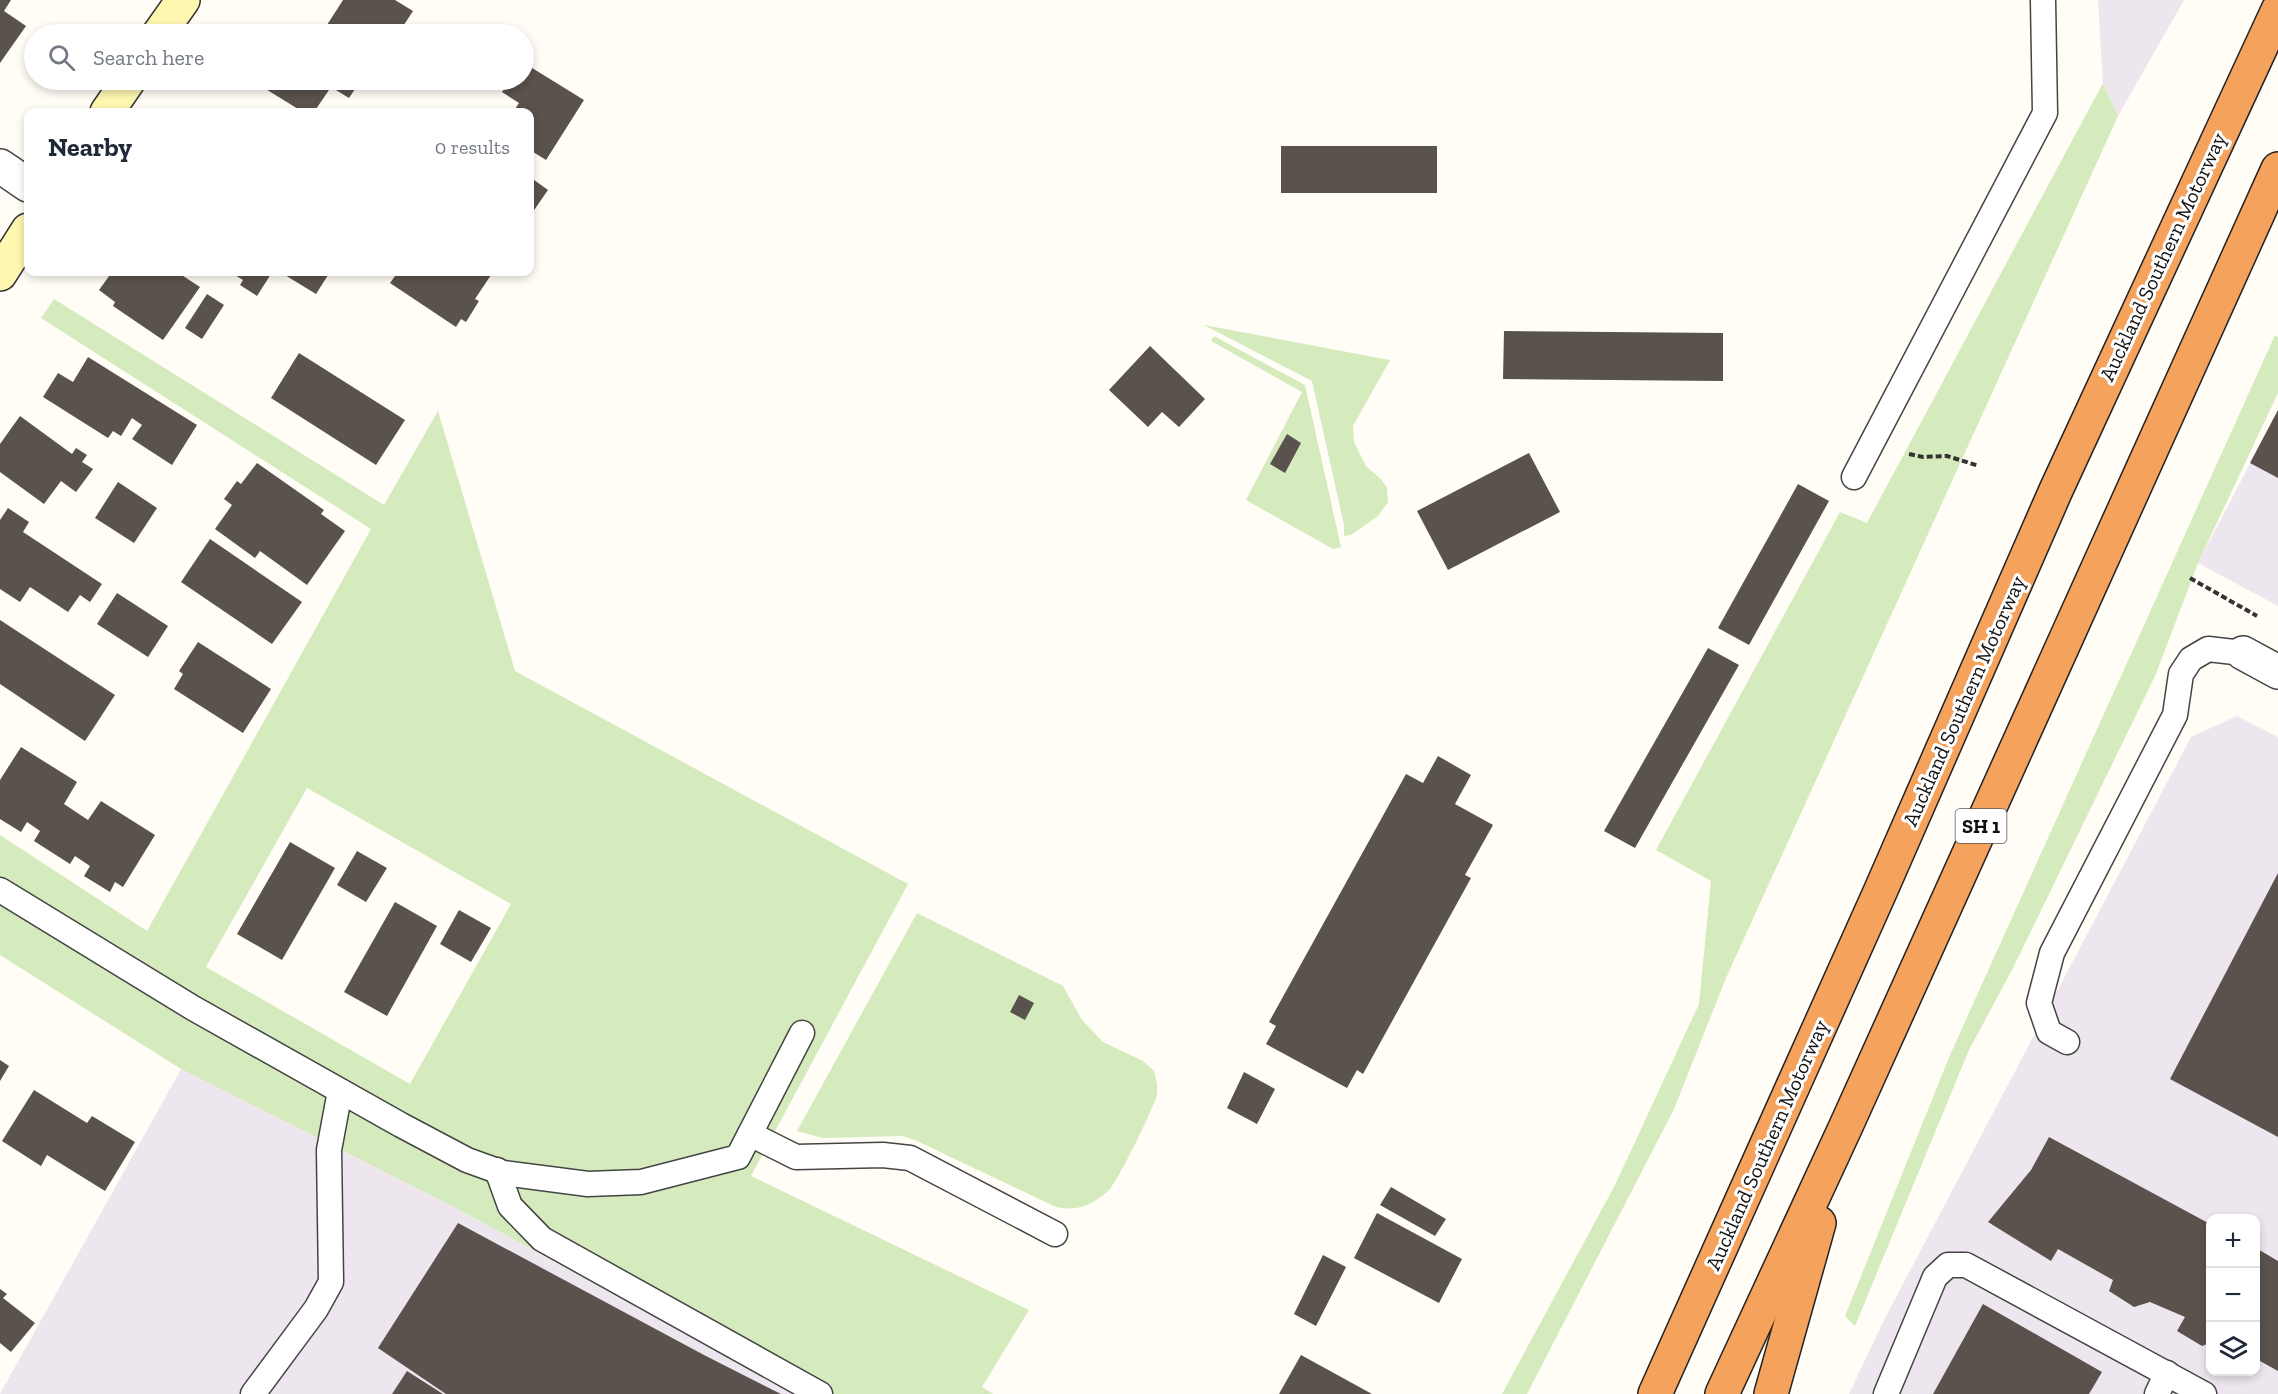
<!DOCTYPE html>
<meta charset="utf-8">
<style>
:root{--surface:#fff;--page:#f2f2f3;--text:#1f2937;--muted:#747a83;--line:#e0e1e3}
body{margin:0;font-family:"Zilla Slab",serif;background:var(--page);color:var(--text)}
.controls{position:absolute;right:18px;bottom:18px;display:grid;overflow:hidden;border-radius:12px;box-shadow:0 3px 9px #0003}
.controls button{width:54px;height:54px;display:grid;place-items:center;padding:0;border:0;border-bottom:2px solid var(--line);background:var(--surface);color:var(--text);font:30px sans-serif}
.list{margin:0;padding:0;list-style:none}
h2{display:flex;justify-content:space-between;align-items:center;height:78px;margin:0;padding:0 24px;font-size:26px}
h2 small{font-size:20px;font-weight:400;color:var(--muted)}
.icon{flex:none;width:33px;height:33px;fill:none;stroke:currentColor;stroke-width:2;stroke-linecap:round;stroke-linejoin:round}
.map{position:relative;flex:none;width:2278px;height:1394px;overflow:hidden}
.search{position:absolute;background:var(--surface);box-shadow:0 3px 9px #0003;left:24px;top:24px;width:510px;height:66px;display:flex;align-items:center;gap:15px;box-sizing:border-box;padding:0 21px;border-radius:33px;color:var(--muted);font-size:22px}
.panel{position:absolute;background:var(--surface);box-shadow:0 3px 9px #0003;left:24px;top:108px;width:510px;height:168px;border-radius:12px}
.map>svg:first-child{display:block}
.industrial{fill:#eee6ef;fill-rule:evenodd}
.green{fill:#d5ebbd;fill-rule:evenodd}
.building{fill:#5a524d}
.lines{fill:none;stroke-linecap:round;stroke-linejoin:round}
.lane-casing{stroke:#444;stroke-width:27}
.street-casing{stroke:#444;stroke-width:36}
.secondary-casing{stroke:#333;stroke-width:36}
.highway-casing{stroke:#222;stroke-width:36}
.path{stroke:#333;stroke-width:4;stroke-dasharray:6 3;stroke-linecap:butt}
.lane{stroke:#fff;stroke-width:24}
.street{stroke:#fff;stroke-width:33}
.secondary{stroke:#fff6b0;stroke-width:33}
.highway{stroke:#f5a25d;stroke-width:33}
.labels{text-anchor:middle;stroke-width:6;stroke-linejoin:round;paint-order:stroke}
.shield{fill:#fff;stroke:#585858;stroke-width:1.5}
.shield-label{font-size:20px;font-weight:bold;fill:#111}
.street-label{font-size:21px;fill:#111;stroke:#fff}
</style>
<div class="map">
<svg width="2278" height="1394" viewBox="0 0 2278 1394">
<rect width="100%" height="100%" fill="#fffdf5"/>
<g class="industrial">
<path d="M2098,0H2184L2118,116L2103,83Z"/>
<path d="M2278,410V606L2198,563Z"/>
<path d="M2237,716L2278,737V1394H1849L1883,1322L2191,737ZM2210,1218H2256V1372H2210Z"/>
<path d="M181,1069L454,1207L798,1394H0Z"/>
</g>
<g class="green">
<path d="M2103,83L2118,116L1726,978L1674,1109L1527,1394H1502L1615,1185L1699,1004L1711,881L1656,850L1840,512L1867,523Z"/>
<path d="M54,299L384,505L438,411L515,671L908,884L751,1176L1029,1310L982,1387L993,1394H798L454,1207L181,1069L0,955V835L147,931L371,529L41,318ZM307,788L511,904L410,1084L206,967Z"/>
<path d="M1204,325L1390,360L1353,426L1354,442L1366,466L1381,479L1387,488L1388,502L1378,516L1351,535L1344,536V525L1312,381Z"/>
<path d="M2275,335L2278,337V393L2198,563L2156,674L2014,966L1969,1050L1855,1326L1845,1316L1950,1055Z"/>
<path d="M1214,336L1305,385L1341,547L1333,549L1246,500L1302,392L1211,341Z"/>
<path d="M917,913L1063,986L1082,1020L1103,1042L1143,1061L1154,1071C1156,1078 1158,1086 1157,1094C1155,1106 1117,1183 1109,1190C1093,1205 1075,1213 1054,1206L917,1141L903,1136L823,1138L797,1131Z"/>
</g>
<g class="building">
<path d="M0,0H11L4,11L26,26L0,63Z"/>
<path d="M343,0H395L413,11L398,34H341L327,25Z"/>
<path d="M524,63L584,100L546,160L530,150V112H513L519,103L502,92L510,80H524Z"/>
<path d="M259,80H361L349,98L331,87L314,112H303L256,83Z"/>
<rect x="1281" y="146" width="156" height="47"/>
<path d="M530,177L548,190L530,216Z"/>
<path d="M112,272H136L142,276L146,272H177L200,287L163,340L113,306L115,302L99,290Z"/>
<path d="M230,272H267L271,274L257,296L240,285L243,280Z"/>
<path d="M280,272H330L316,294Z"/>
<path d="M398,272H493L475,299L479,301L466,322L461,319L456,327L390,283Z"/>
<path d="M207,294L224,305L202,339L185,328Z"/>
<path d="M1504,331L1723,333V381L1503,379Z"/>
<path d="M1150,346L1205,399L1179,427L1162,412L1148,427L1109,390Z"/>
<path d="M299,353L405,420L376,465L271,398Z"/>
<path d="M88,357L197,425L172,465L132,439L142,425L132,418L121,436L113,431L108,438L43,397L58,373L73,382Z"/>
<path d="M2278,410V478L2250,463Z"/>
<path d="M20,416L72,454L76,448L87,455L82,462L93,469L76,492L61,481L44,504L0,472V444Z"/>
<path d="M1287,434L1301,443L1285,473L1270,464Z"/>
<path d="M1529,453L1560,512L1448,570L1417,511Z"/>
<path d="M257,463L324,510L321,514L345,531L307,585L260,551L255,558L215,529L232,505L224,499L237,481L241,484Z"/>
<path d="M118,482L157,508L134,543L95,518Z"/>
<path d="M1798,484L1829,501L1749,645L1718,628Z"/>
<path d="M8,508L29,522L23,532L102,584L90,602L80,595L68,612L30,587L20,602L0,589V520Z"/>
<path d="M210,539L302,602L272,644L181,582Z"/>
<path d="M117,593L168,626L148,657L97,624Z"/>
<path d="M0,620L115,695L85,741L0,684Z"/>
<path d="M198,642L271,689L243,733L174,689L183,674L179,671Z"/>
<path d="M1708,648L1739,665L1635,848L1604,831Z"/>
<path d="M21,747L77,782L64,804L88,820L101,801L155,835L123,887L115,882L110,892L84,876L90,866L75,856L70,864L34,841L40,831L27,822L21,832L0,819V780Z"/>
<path d="M1438,756L1471,775L1455,804L1493,825L1465,875L1471,878L1363,1074L1357,1070L1347,1088L1266,1044L1276,1026L1269,1022L1406,774L1423,783Z"/>
<path d="M290,842L335,868L282,960L237,934Z"/>
<path d="M357,851L387,868L366,902L337,885Z"/>
<path d="M2278,873V1137L2170,1079Z"/>
<path d="M395,902L437,926L387,1016L344,992Z"/>
<path d="M459,910L491,928L471,962L440,944Z"/>
<path d="M1019,995L1034,1003L1025,1020L1010,1012Z"/>
<path d="M0,1060L9,1066L0,1081Z"/>
<path d="M1244,1072L1275,1089L1257,1124L1227,1108Z"/>
<path d="M34,1090L87,1123L92,1116L135,1142L105,1191L47,1155L41,1166L2,1141Z"/>
<path d="M2049,1137L2210,1224V1343L2202,1346L2177,1331L2185,1317L2150,1302L2134,1307L2109,1291L2113,1280L2058,1249L2051,1261L1988,1222L2031,1170Z"/>
<path d="M1391,1187L1446,1219L1435,1236L1380,1205Z"/>
<path d="M1377,1213L1462,1259L1439,1303L1354,1258Z"/>
<path d="M458,1223L704,1355L781,1394H446L378,1348Z"/>
<path d="M2256,1248L2278,1261V1371L2260,1361L2256,1370Z"/>
<path d="M1323,1255L1346,1267L1316,1326L1294,1314Z"/>
<path d="M0,1289L7,1294L3,1298L35,1323L11,1352L0,1343Z"/>
<path d="M1983,1304L2102,1372L2089,1394H1933Z"/>
<path d="M1301,1355L1372,1394H1279Z"/>
<path d="M407,1371L443,1394H392Z"/>
</g>
<g class="lines">
<g class="lane-casing">
<g id="lane">
<path d="M1854,477L2045,113L2043,0"/>
<path d="M0,890L193,1008L401,1125L467,1160L503,1173L588,1184L641,1182L738,1157L802,1033"/>
<path d="M2067,1042L2049,1032L2039,1003L2052,953L2175,715L2181,674L2191,659L2208,649L2243,653"/>
<path d="M750,1134L796,1157L883,1155L910,1158L1055,1234"/>
<path d="M497,1170L510,1206L542,1239L820,1394"/>
<path d="M253,1394L316,1309L331,1282L329,1150L340,1091"/>
<path d="M1886,1394L1935,1277L1948,1265H1966L2204,1394"/>
<path d="M2157,1394L2167,1373"/>
</g>
</g>
<g class="street-casing">
<g id="street">
<path d="M0,166L28,185"/>
<path d="M2243,653L2278,672"/>
</g>
</g>
<g class="secondary-casing">
<g id="secondary">
<path d="M159,34L183,0"/>
<path d="M107,112L129,80"/>
<path d="M0,274L28,230"/>
</g>
</g>
<g class="highway-casing">
<g id="highway">
<path d="M1655,1394L1880,892L2056,490L2278,10"/>
<path d="M1722,1394L1846,1126L2278,169"/>
<path d="M1771,1394L1819,1223"/>
</g>
</g>
<g class="path">
<path d="M1909,454L1923,457L1947,456L1979,466"/>
<path d="M2190,578L2257,616"/>
</g>
<use href="#lane" class="lane"/>
<use href="#street" class="street"/>
<use href="#secondary" class="secondary"/>
<use href="#highway" class="highway"/>
</g>
<g class="labels">
<rect class="shield" x="1955.5" y="809" width="51" height="34" rx="4.5"/>
<g class="shield-label">
<text x="1981" y="833">SH 1</text>
</g>
<g class="street-label">
<text transform="translate(2163 257) rotate(-65)" y="7">Auckland Southern Motorway</text>
<text transform="translate(1964 701) rotate(-66)" y="7">Auckland Southern Motorway</text>
<text transform="translate(1767 1145) rotate(-66)" y="7">Auckland Southern Motorway</text>
</g>
</g>
</svg>
<div class="controls">
<button>+</button>
<button>−</button>
<button><svg class="icon" aria-label="layers" viewBox="0 0 24 24"><path d="M12 4l9 5-9 5-9-5zM3 14l9 5 9-5"/></svg></button>
</div>
<div class="search"><svg class="icon" aria-label="search" viewBox="0 0 24 24"><circle cx="10" cy="10" r="6"/><path d="M15 15l6 6"/></svg>Search here</div>
<section class="panel">
<h2>Nearby<small>0 results</small></h2>
<ul class="list">
</ul>
</section>
</div>
